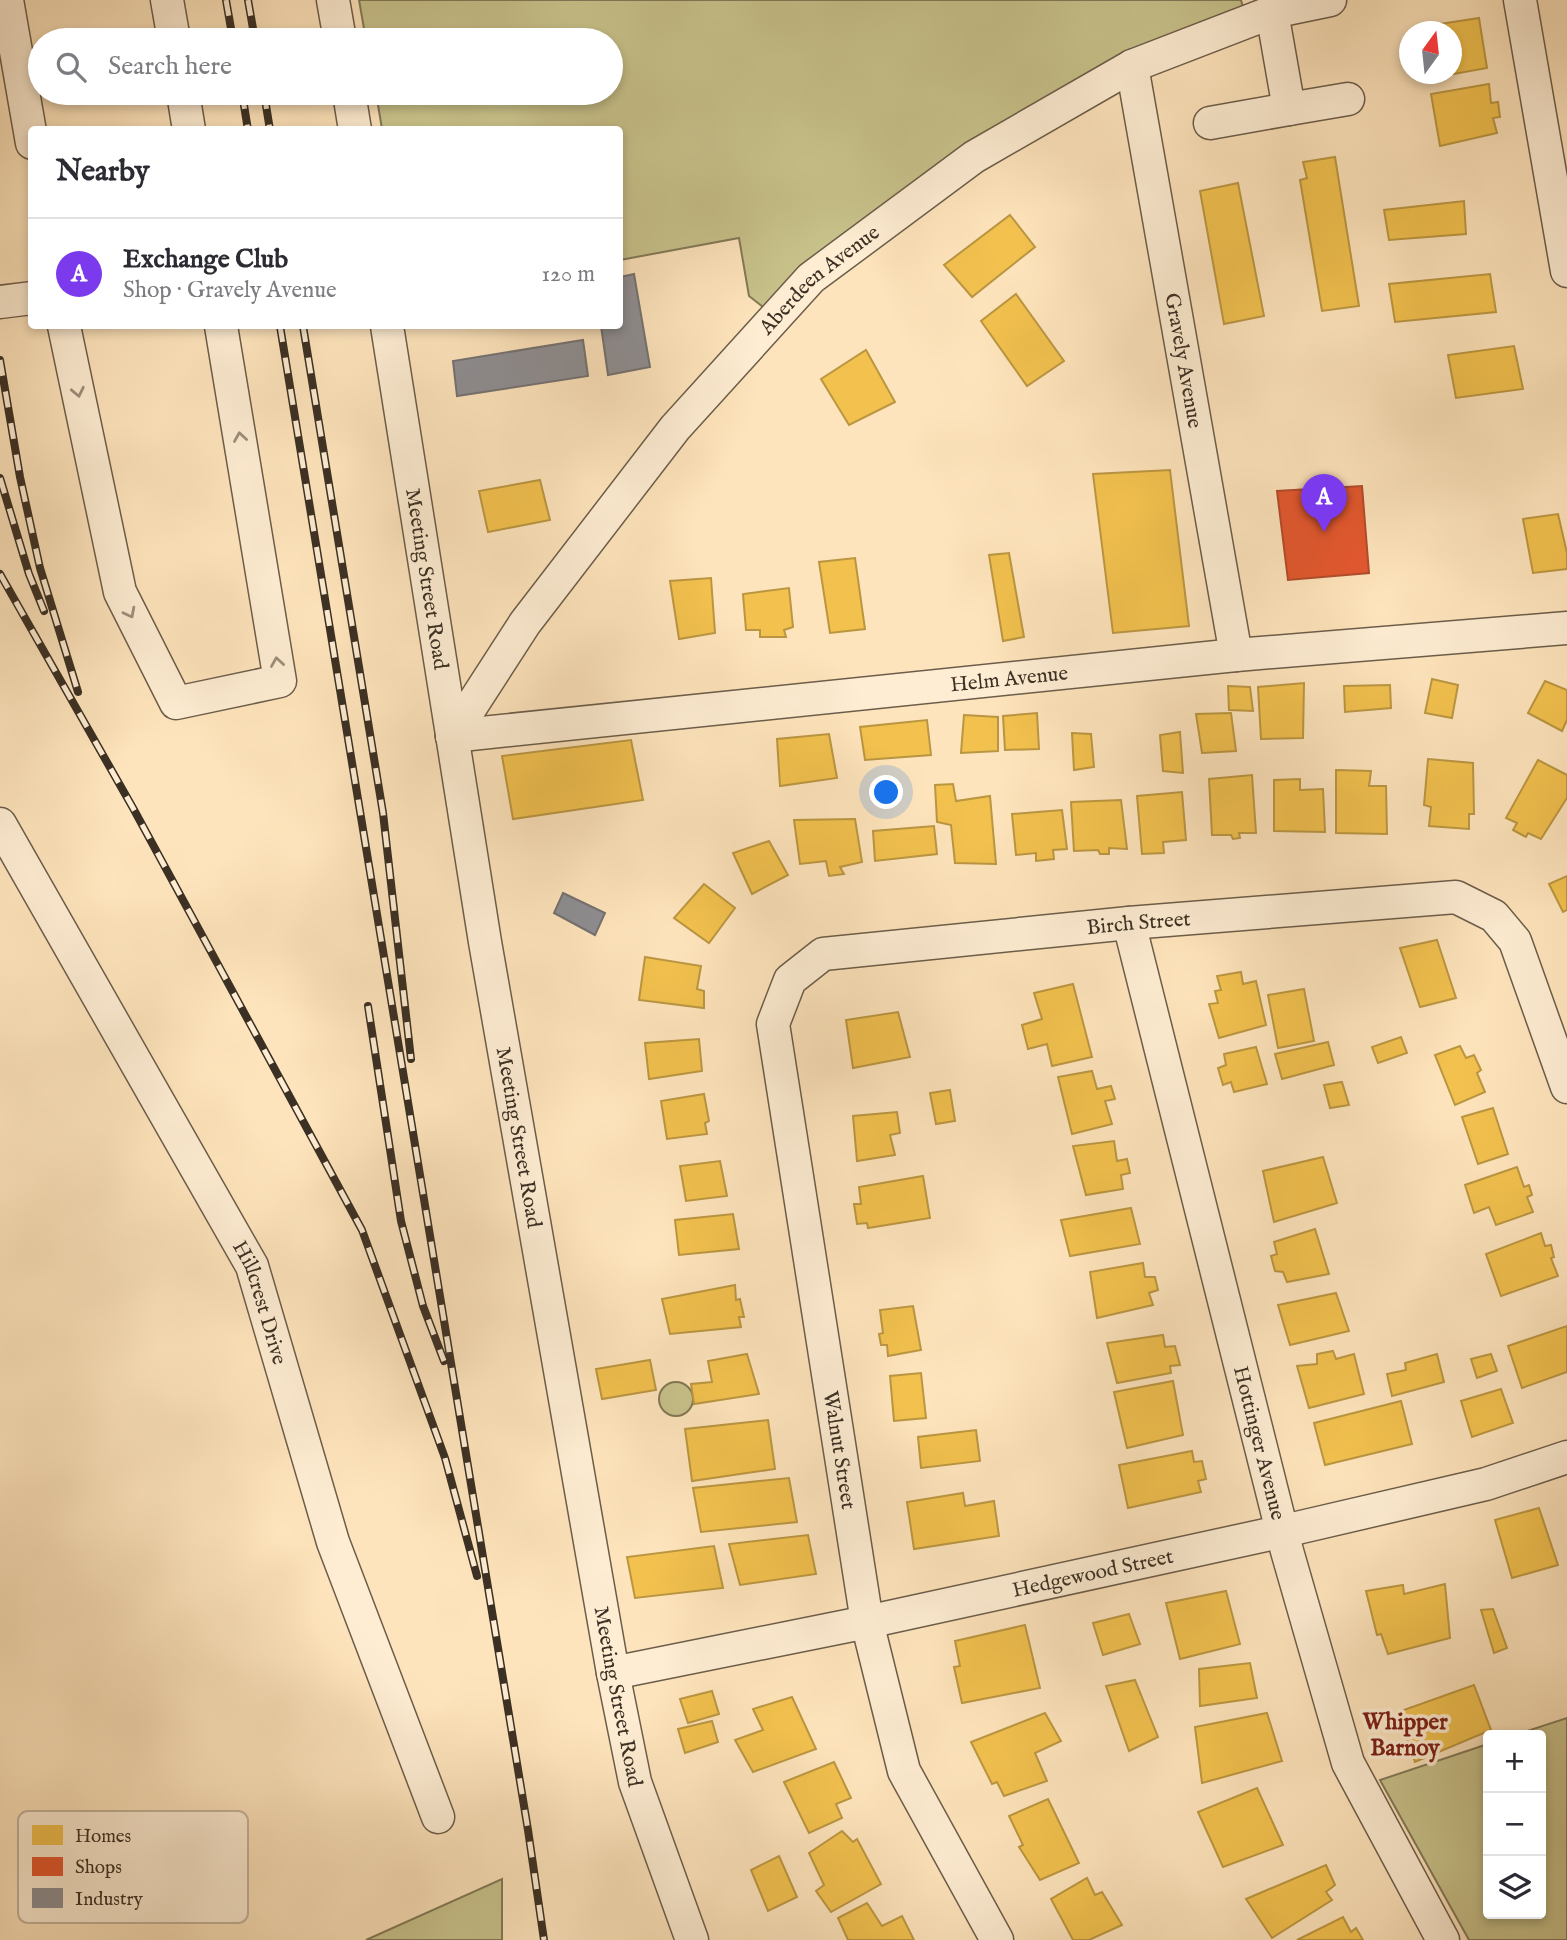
<!DOCTYPE html>
<meta charset="utf-8">
<style>
:root{--surface:#fff;--page:#f7f7f7;--text:#2b2b33;--muted:#7c7c81;--line:#e1e1e2;--accent:#7c3aed}
body{margin:0;font-family:"IM FELL English",serif;background:var(--page);color:var(--text)}
.controls{position:absolute;right:21px;bottom:21px;display:grid;overflow:hidden;border-radius:7px;box-shadow:0 4px 10px #0003}
.controls button{width:63px;height:63px;display:grid;place-items:center;padding:0;border:0;border-bottom:2px solid var(--line);background:var(--surface);color:var(--text);font:35px sans-serif}
.compass{position:absolute;left:1399px;top:21px;width:63px;height:63px;border-radius:50%;background:var(--surface);box-shadow:0 4px 10px #0003;rotate:15deg}
.you{position:absolute;left:887px;top:793px;width:24px;height:24px;margin:-18px;border:5px solid #fff;border-radius:50%;background:#1a73e8;box-shadow:0 0 0 10px #1a73e833}
.badge{display:grid;place-items:center;width:46px;height:46px;border-radius:50%;background:var(--accent);color:#fff;font-size:23px;font-weight:700}
.pin{position:absolute;translate:-50% -58px;filter:drop-shadow(0 2px 4px #0008)}
.pin::after{content:'';position:absolute;top:37px;width:24px;height:21px;background:inherit;clip-path:polygon(0 0,100% 0,50% 100%)}
.list{margin:0;padding:0;list-style:none}
h2{display:flex;justify-content:space-between;align-items:center;height:91px;margin:0;padding:0 28px;font-size:30px}
h2 small{font-size:23px;font-weight:400;color:var(--muted)}
.list li{display:grid;grid-template-columns:46px 1fr auto;gap:21px;align-items:center;box-sizing:border-box;height:112px;padding:0 28px;border-top:2px solid var(--line)}
.list b{display:block;font-size:26px;white-space:nowrap}
.list p{margin:0;font-size:23px;white-space:nowrap;color:var(--muted)}
.list em{font-size:23px;font-style:normal;color:var(--muted)}
.icon{flex:none;width:38px;height:38px;fill:none;stroke:currentColor;stroke-width:2;stroke-linecap:round;stroke-linejoin:round}
.map{position:relative;flex:none;width:1567px;height:1940px;overflow:hidden}
.search{position:absolute;background:var(--surface);box-shadow:0 4px 10px #0003;left:28px;top:28px;width:595px;height:77px;display:flex;align-items:center;gap:18px;box-sizing:border-box;padding:0 24px;border-radius:38px;color:var(--muted);font-size:26px}
.panel{position:absolute;background:var(--surface);box-shadow:0 4px 10px #0003;left:28px;top:126px;width:595px;height:203px;border-radius:7px}
.map>svg:first-child{display:block}
.green{fill:#c8c28b;stroke:#827958;stroke-width:2}
.homes{fill:#f2c14e;stroke:#bb9641;stroke-width:2}
.shops{fill:#e4572e;stroke:#b14b2b;stroke-width:2}
.industry{fill:#8d8d92;stroke:#747171;stroke-width:2}
.lines{fill:none;stroke-linecap:round;stroke-linejoin:round}
.minor-casing{stroke:#6c5d4a;stroke-width:35}
.minor{stroke:#feedd3;stroke-width:32}
.rail-casing{stroke:#3b3024;stroke-width:8}
.rail{stroke:#feedd3;stroke-width:5;stroke-dasharray:16;stroke-linecap:butt}
.oneway{stroke:#9c8e7c}
.labels{text-anchor:middle;stroke-width:7;stroke-linejoin:round;paint-order:stroke}
.street-label{font-size:21px;fill:#3b3024;stroke:#feedd3}
.neighbourhood-label{font-size:23px;font-weight:bold;fill:#7a1f14;stroke:#feedd3}
.key{fill:#feedd3;stroke:#c4b49e;stroke-width:2}
.key-label{font-size:19px;fill:#3b3024}
</style>
<div class="map">
<svg width="1567" height="1940" viewBox="0 0 1567 1940">
<rect width="100%" height="100%" fill="#fee4bc"/>
<filter id="stains"><feTurbulence type="fractalNoise" baseFrequency=".00286" numOctaves="4"/><feColorMatrix values="0 0 0 0 .2 0 0 0 0 .09 0 0 0 0 .02 0 0 0 .5 -.17"/></filter>
<radialGradient id="worn" r=".72"><stop offset=".6" stop-color="#630" stop-opacity="0"/><stop offset="1" stop-color="#630" stop-opacity=".3"/></radialGradient>
<g class="green">
<path d="M359,0H1241L1247,22L974,157L776,317L749,296L739,238L620,260V130L382,129L376,93H611V40H366Z"/>
<circle cx="676" cy="1399" r="17"/>
<path d="M1567,1718V1940H1469L1380,1780L1488,1744V1914H1541V1735H1515Z"/>
<path d="M502,1879V1940H366Z"/>
</g>
<g class="homes">
<path d="M1479,18L1487,68L1443,76L1442,74H1452V32H1434L1433,25Z"/>
<path d="M1489,84L1491,103L1498,102L1500,117L1493,118L1497,133L1440,146L1431,94Z"/>
<path d="M1335,157L1359,306L1322,311L1300,180L1307,178L1303,162Z"/>
<path d="M1238,183L1264,316L1224,324L1200,191Z"/>
<path d="M1464,201L1466,234L1389,240L1384,210Z"/>
<path d="M1010,215L1035,247L972,297L944,265Z"/>
<path d="M1490,274L1496,312L1395,322L1389,284Z"/>
<path d="M1016,294L1064,361L1027,386L981,321Z"/>
<path d="M1514,346L1523,389L1456,398L1448,355Z"/>
<path d="M866,350L895,402L849,425L821,379Z"/>
<path d="M1170,470L1189,626L1113,633L1093,474Z"/>
<path d="M540,480L550,520L488,532L479,491Z"/>
<path d="M1558,514L1567,553V569L1533,573L1523,519Z"/>
<path d="M1009,553L1024,637L1003,641L989,555Z"/>
<path d="M855,558L865,629L830,633L819,562Z"/>
<path d="M711,578L715,633L679,639L670,581Z"/>
<path d="M789,588L793,627L784,630L786,637H760V630H746L743,594Z"/>
<path d="M1432,679L1458,685L1452,718L1425,713Z"/>
<path d="M1545,681L1567,690V720L1562,731L1528,713Z"/>
<path d="M1304,683L1303,738L1261,739L1258,687Z"/>
<path d="M1390,685L1391,708L1345,712L1344,686Z"/>
<path d="M1228,686L1250,687L1253,711L1229,710Z"/>
<path d="M1037,713L1039,749L1005,750L1003,716Z"/>
<path d="M1231,713L1236,751L1202,753L1196,714Z"/>
<path d="M964,715L998,717V751L961,753Z"/>
<path d="M927,720L931,755L865,760L860,727Z"/>
<path d="M1180,732L1183,773L1163,771L1160,735Z"/>
<path d="M1072,733L1091,734L1094,767L1074,770Z"/>
<path d="M829,734L837,778L780,786L777,739Z"/>
<path d="M631,740L643,800L513,819L502,756Z"/>
<path d="M1428,759L1473,763L1474,814H1469V829L1429,826L1431,807L1424,805Z"/>
<path d="M1538,760L1567,775V798L1541,839L1528,833L1526,837L1513,830L1517,823L1506,818Z"/>
<path d="M1336,770L1371,771L1369,786H1386L1387,834L1336,833Z"/>
<path d="M1252,775L1256,833H1239L1240,838L1233,839L1231,835H1212L1209,779Z"/>
<path d="M1300,779V790L1323,789L1325,832L1274,831V780Z"/>
<path d="M953,784L956,801L990,796L996,864L955,863L951,825L937,822L935,785Z"/>
<path d="M1182,792L1186,840L1163,842L1164,853L1142,854L1137,796Z"/>
<path d="M1121,800L1127,849L1109,848V854H1100L1098,850L1074,851L1071,802Z"/>
<path d="M1062,810L1067,849L1053,850L1054,859L1036,861V853L1016,855L1012,814Z"/>
<path d="M855,819L862,862L840,867L844,874L829,876L826,861L800,864L794,820Z"/>
<path d="M934,826L937,854L875,861L873,831Z"/>
<path d="M769,841L788,875L752,894L733,853Z"/>
<path d="M1567,876V910L1563,912L1549,884Z"/>
<path d="M704,884L735,908L709,943L674,918Z"/>
<path d="M1437,940L1456,998L1420,1007L1400,948Z"/>
<path d="M645,957L701,966L697,989L704,991V1008L639,1000Z"/>
<path d="M1241,972L1243,984L1256,981L1266,1025L1219,1038L1209,1004L1218,1003L1215,991L1221,990L1217,976Z"/>
<path d="M1073,984L1092,1057L1052,1066L1047,1044L1028,1049L1022,1025L1042,1019L1034,993Z"/>
<path d="M1304,989L1314,1041L1278,1048L1268,995Z"/>
<path d="M898,1012L910,1057L853,1068L846,1020Z"/>
<path d="M1401,1037L1407,1053L1378,1063L1372,1047Z"/>
<path d="M699,1039L702,1071L649,1079L645,1043Z"/>
<path d="M1328,1042L1334,1065L1282,1079L1275,1054Z"/>
<path d="M1460,1046L1466,1058L1474,1055L1481,1070L1477,1073L1485,1092L1455,1105L1435,1055Z"/>
<path d="M1256,1047L1267,1084L1234,1092L1231,1082L1223,1085L1218,1068L1226,1065L1224,1054Z"/>
<path d="M1092,1071L1097,1089L1111,1086L1115,1099L1105,1101L1112,1124L1072,1134L1058,1077Z"/>
<path d="M1342,1082L1349,1105L1330,1108L1324,1085Z"/>
<path d="M950,1090L955,1121L936,1124L930,1093Z"/>
<path d="M704,1094L709,1121L705,1123L707,1134L667,1139L661,1101Z"/>
<path d="M1493,1108L1508,1154L1478,1164L1462,1117Z"/>
<path d="M897,1112L900,1133L890,1135L895,1155L857,1161L853,1116Z"/>
<path d="M1114,1141L1117,1161L1127,1159L1130,1173L1121,1175L1123,1189L1086,1195L1073,1146Z"/>
<path d="M1323,1157L1337,1203L1274,1222L1263,1171Z"/>
<path d="M720,1161L727,1196L686,1201L680,1166Z"/>
<path d="M1517,1167L1524,1187L1529,1185L1532,1195L1527,1197L1533,1212L1496,1225L1489,1207L1474,1213L1465,1185Z"/>
<path d="M923,1176L930,1218L868,1228L867,1223L857,1224L854,1204H861L859,1187Z"/>
<path d="M1131,1208L1140,1244L1070,1256L1061,1220Z"/>
<path d="M733,1214L739,1249L679,1255L675,1220Z"/>
<path d="M1315,1229L1329,1274L1287,1282L1283,1272L1275,1271L1271,1256L1277,1254L1274,1242Z"/>
<path d="M1541,1233L1545,1246L1551,1245L1554,1257L1551,1258L1558,1276L1501,1296L1486,1254Z"/>
<path d="M1143,1263L1145,1277H1155L1158,1290L1149,1293L1153,1305L1097,1318L1090,1272Z"/>
<path d="M735,1285L736,1300L740,1299L744,1317H739L741,1327L670,1334L662,1299Z"/>
<path d="M1336,1293L1349,1331L1290,1345L1278,1305Z"/>
<path d="M913,1306L921,1350L888,1356L887,1345H881L879,1334L883,1333L880,1310Z"/>
<path d="M1567,1326V1372L1522,1388L1508,1346Z"/>
<path d="M1163,1335L1165,1347L1175,1346L1180,1365L1170,1366L1171,1373L1117,1383L1107,1343Z"/>
<path d="M1333,1351L1336,1359L1354,1354L1364,1394L1309,1408L1297,1366L1317,1364V1354Z"/>
<path d="M747,1354L759,1394L694,1404L691,1384L712,1382L708,1361Z"/>
<path d="M1437,1354L1444,1382L1392,1396L1387,1374L1406,1370L1405,1363Z"/>
<path d="M1491,1354L1497,1371L1477,1378L1471,1359Z"/>
<path d="M650,1360L656,1390L602,1399L596,1369Z"/>
<path d="M921,1373L926,1418L894,1421L890,1376Z"/>
<path d="M1173,1381L1183,1435L1127,1448L1114,1392Z"/>
<path d="M1501,1389L1513,1423L1472,1437L1461,1401Z"/>
<path d="M1401,1401L1412,1444L1325,1465L1314,1423Z"/>
<path d="M768,1420L775,1469L692,1481L685,1429Z"/>
<path d="M976,1430L980,1461L921,1468L918,1437Z"/>
<path d="M1192,1451L1194,1462L1202,1461L1206,1479L1198,1481L1201,1492L1128,1508L1119,1465Z"/>
<path d="M789,1478L797,1522L701,1532L693,1488Z"/>
<path d="M963,1493L965,1506L994,1501L999,1536L914,1549L907,1502Z"/>
<path d="M1539,1508L1558,1565L1512,1578L1495,1520Z"/>
<path d="M808,1535L816,1574L740,1585L729,1544Z"/>
<path d="M714,1546L723,1588L635,1598L627,1557Z"/>
<path d="M1445,1584L1450,1638L1388,1654L1381,1634L1377,1635L1366,1591L1403,1585L1404,1594Z"/>
<path d="M1226,1591L1240,1644L1180,1659L1166,1603Z"/>
<path d="M1493,1609L1507,1648L1494,1653L1481,1610Z"/>
<path d="M1129,1614L1140,1644L1103,1655L1093,1623Z"/>
<path d="M1025,1625L1040,1688L962,1703L954,1667L960,1666L955,1641Z"/>
<path d="M1250,1663L1257,1698L1200,1706L1199,1669Z"/>
<path d="M1135,1680L1158,1737L1129,1751L1106,1686Z"/>
<path d="M1474,1685L1491,1730L1415,1762L1398,1712Z"/>
<path d="M712,1691L719,1714L688,1723L680,1699Z"/>
<path d="M792,1697L816,1749L753,1772L735,1740L763,1730L753,1709Z"/>
<path d="M1045,1713L1061,1741L1035,1753L1047,1781L1004,1796L997,1782L992,1784L971,1742Z"/>
<path d="M1267,1713L1282,1761L1202,1783L1195,1727Z"/>
<path d="M712,1721L718,1742L685,1753L678,1729Z"/>
<path d="M834,1762L851,1798L836,1804L842,1818L809,1833L784,1782Z"/>
<path d="M1257,1788L1283,1845L1223,1867L1198,1812Z"/>
<path d="M1048,1799L1079,1863L1040,1880L1019,1847L1023,1845L1009,1816Z"/>
<path d="M842,1831L853,1842L857,1839L881,1884L831,1912L816,1891L824,1885L809,1853Z"/>
<path d="M779,1856L797,1897L768,1911L751,1870Z"/>
<path d="M1326,1865L1335,1885L1326,1892L1332,1900L1272,1938L1246,1899Z"/>
<path d="M1087,1878L1095,1895L1102,1892L1122,1925L1089,1940H1073L1051,1899Z"/>
<path d="M867,1903L882,1926L902,1916L914,1940H848L838,1918Z"/>
<path d="M1343,1917L1351,1932L1356,1928L1363,1940H1297Z"/>
</g>
<path class="shops" d="M1362,486L1369,573L1288,580L1277,491Z"/>
<g class="industry">
<path d="M634,274L650,367L608,375L601,326H620V277Z"/>
<path d="M583,340L588,376L457,396L453,361Z"/>
<path d="M563,893L605,913L595,935L554,913Z"/>
</g>
<g class="lines">
<g class="minor-casing">
<g id="minor">
<path d="M7,0L32,143"/>
<path d="M167,0L174,40"/>
<path d="M333,0L340,40"/>
<path d="M1520,0L1567,271"/>
<path d="M1272,12L1289,109L1348,99"/>
<path id="s1" d="M1132,66L1236,655"/>
<path d="M183,93L189,130"/>
<path d="M349,93L355,130"/>
<path d="M1210,123L1289,109"/>
<path d="M0,302L32,298"/>
<path d="M64,326L120,592L176,703L280,681L221,326"/>
<path id="s2" d="M387,326L485,942L613,1673L635,1782L692,1940"/>
<path id="s3" d="M452,736L525,623L675,428L811,278L974,157L1132,66L1272,12L1330,0"/>
<path id="s4" d="M452,736L1236,655L1567,628"/>
<path id="s5" d="M0,824L252,1266L333,1542L438,1817"/>
<path id="s6" d="M1129,923L1287,1551L1348,1763L1443,1940"/>
<path id="s7" d="M613,1673L867,1622L1284,1531L1486,1484L1567,1457"/>
<path id="s8" d="M997,1940L904,1771L867,1622L773,1024L790,980L823,954L1129,923L1456,897L1494,916L1515,941L1567,1087"/>
</g>
</g>
<use href="#minor" class="minor"/>
<g class="rail-casing">
<g id="rail">
<path d="M226,0L233,40"/>
<path d="M248,0L255,40"/>
<path d="M242,93L248,130"/>
<path d="M264,93L270,130"/>
<path d="M280,326L528,1830L544,1940"/>
<path d="M303,326L383,813L411,1059"/>
<path d="M0,360L20,477L40,568L78,692"/>
<path d="M0,478L29,574L44,611"/>
<path d="M0,574L133,808L362,1230L445,1458L477,1576"/>
<path d="M368,1006L401,1221L423,1306L444,1361"/>
</g>
</g>
<use href="#rail" class="rail"/>
</g>
<defs><path id="oneway-chevron" d="M-2-3.5L2.5 0L-2 3.5" fill="none" stroke-width="1.6" stroke-linecap="round" stroke-linejoin="round" transform="scale(1.75)"/></defs>
<g class="oneway">
<use href="#oneway-chevron" transform="translate(78 392) rotate(78)"/>
<use href="#oneway-chevron" transform="translate(240 437) rotate(-99)"/>
<use href="#oneway-chevron" transform="translate(130 613) rotate(63)"/>
<use href="#oneway-chevron" transform="translate(277 662) rotate(-99)"/>
</g>
<g class="labels">
<g class="street-label">
<text dy="7" stroke="none"><textPath href="#s3" startOffset="588">Aberdeen Avenue</textPath></text>
<text dy="7" stroke="none"><textPath href="#s1" startOffset="299">Gravely Avenue</textPath></text>
<text dy="7" stroke="none"><textPath href="#s2" startOffset="256">Meeting Street Road</textPath></text>
<text dy="7" stroke="none"><textPath href="#s4" startOffset="560">Helm Avenue</textPath></text>
<text dy="7" stroke="none"><textPath href="#s8" startOffset="1358">Birch Street</textPath></text>
<text dy="7" stroke="none"><textPath href="#s2" startOffset="822">Meeting Street Road</textPath></text>
<text dy="7" stroke="none"><textPath href="#s5" startOffset="546">Hillcrest Drive</textPath></text>
<text dy="7" stroke="none"><textPath href="#s6" startOffset="536">Hottinger Avenue</textPath></text>
<text transform="translate(840 1450) rotate(81)" y="7">Walnut Street</text>
<text dy="7" stroke="none"><textPath href="#s7" startOffset="490">Hedgewood Street</textPath></text>
<text dy="7" stroke="none"><textPath href="#s2" startOffset="1390">Meeting Street Road</textPath></text>
</g>
<g class="neighbourhood-label">
<text x="1405" y="1729">Whipper<tspan x="1405" dy="26">Barnoy</tspan></text>
</g>
</g>
<rect x="18" y="1811" width="230" height="112" rx="10" class="key"/>
<rect x="32" y="1825" width="31" height="20" fill="#f2c14e"/>
<rect x="32" y="1857" width="31" height="19" fill="#e4572e"/>
<rect x="32" y="1888" width="31" height="20" fill="#8d8d92"/>
<g class="key-label">
<text x="75" y="1842">Homes</text>
<text x="75" y="1873">Shops</text>
<text x="75" y="1905">Industry</text>
</g>
<rect width="100%" height="100%" filter="url(#stains)"/>
<rect width="100%" height="100%" fill="url(#worn)"/>
</svg>
<div class="controls">
<button>+</button>
<button>−</button>
<button><svg class="icon" aria-label="layers" viewBox="0 0 24 24"><path d="M12 4l9 5-9 5-9-5zM3 14l9 5 9-5"/></svg></button>
</div>
<svg class="compass" viewBox="-18 -18 36 36"><path d="M0-13l5 13h-10z" fill="#e53935"/><path d="M0 13l5-13h-10z" fill="#7c7c81"/></svg>
<div class="you"></div>
<div class="pin badge" style="left:1324px;top:532px">A</div>
<div class="search"><svg class="icon" aria-label="search" viewBox="0 0 24 24"><circle cx="10" cy="10" r="6"/><path d="M15 15l6 6"/></svg>Search here</div>
<section class="panel">
<h2>Nearby<small></small></h2>
<ul class="list">
<li><span class="badge">A</span><div><b>Exchange Club</b><p>Shop · Gravely Avenue</p></div><em>120 m</em></li>
</ul>
</section>
</div>
